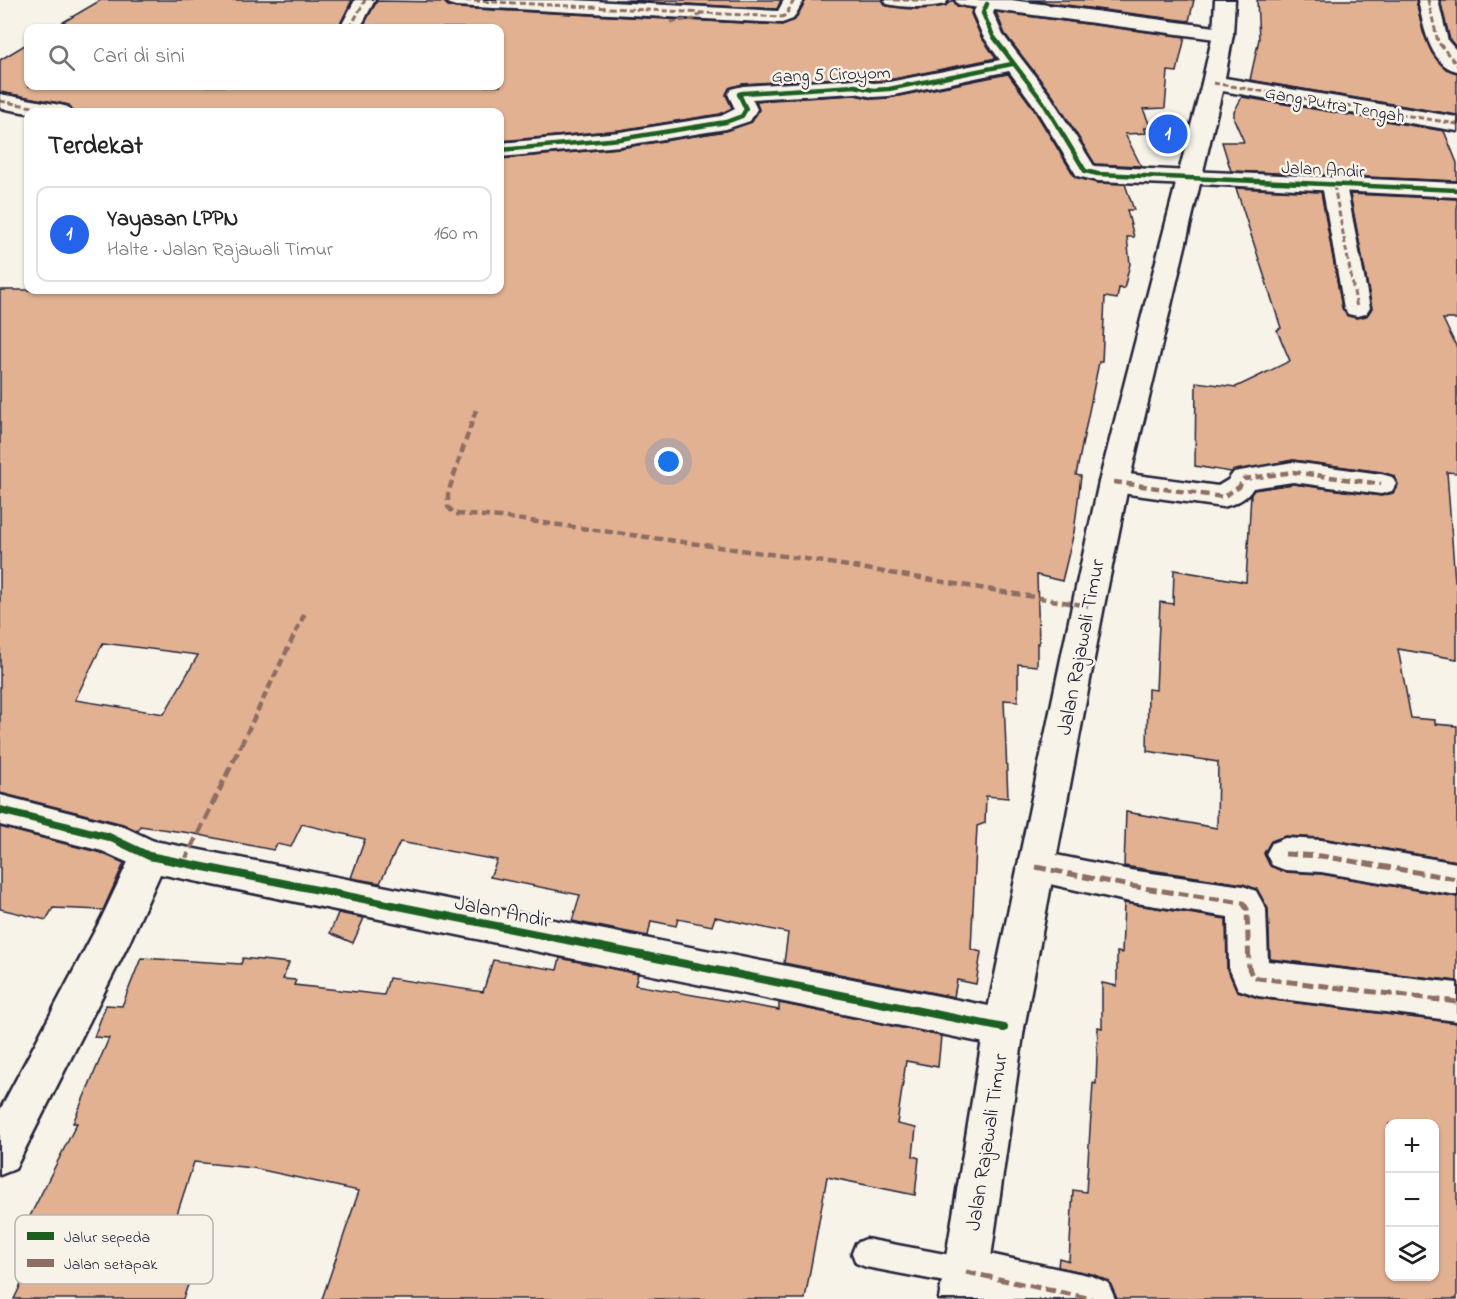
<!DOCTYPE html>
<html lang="id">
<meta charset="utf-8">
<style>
:root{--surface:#fff;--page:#f2f2f2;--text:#222;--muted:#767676;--line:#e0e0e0;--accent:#2563eb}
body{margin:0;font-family:"Indie Flower",sans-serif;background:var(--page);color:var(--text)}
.controls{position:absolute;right:18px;bottom:18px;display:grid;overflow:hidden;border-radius:12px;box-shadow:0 2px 4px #0004}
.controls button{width:54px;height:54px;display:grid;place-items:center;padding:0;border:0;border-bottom:2px solid var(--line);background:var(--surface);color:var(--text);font:30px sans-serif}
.you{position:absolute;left:669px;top:462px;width:21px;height:21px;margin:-15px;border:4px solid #fff;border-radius:50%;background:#1a73e8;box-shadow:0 0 0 9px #1a73e833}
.badge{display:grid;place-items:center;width:39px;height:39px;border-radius:50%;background:var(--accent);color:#fff;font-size:20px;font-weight:700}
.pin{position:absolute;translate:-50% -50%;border:3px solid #fff;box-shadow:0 2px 6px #0006}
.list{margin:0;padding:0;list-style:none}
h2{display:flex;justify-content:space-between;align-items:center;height:78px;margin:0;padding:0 24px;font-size:26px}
h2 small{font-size:20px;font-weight:400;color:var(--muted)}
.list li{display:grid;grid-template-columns:39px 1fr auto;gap:18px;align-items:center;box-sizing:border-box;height:96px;margin:0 12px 12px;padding:0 12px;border:2px solid var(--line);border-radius:12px}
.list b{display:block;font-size:22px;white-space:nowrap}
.list p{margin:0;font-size:20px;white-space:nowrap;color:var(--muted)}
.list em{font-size:20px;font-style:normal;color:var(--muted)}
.icon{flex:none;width:33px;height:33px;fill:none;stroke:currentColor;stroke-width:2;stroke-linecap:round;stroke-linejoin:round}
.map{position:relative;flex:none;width:1457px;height:1299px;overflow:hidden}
.search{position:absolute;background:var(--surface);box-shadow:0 2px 4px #0004;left:24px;top:24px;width:480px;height:66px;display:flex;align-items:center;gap:15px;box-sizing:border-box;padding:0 21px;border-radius:12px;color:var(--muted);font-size:22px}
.panel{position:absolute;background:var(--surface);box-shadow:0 2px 4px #0004;left:24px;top:108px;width:480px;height:186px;border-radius:12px}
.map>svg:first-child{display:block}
.building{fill:#e1b192;stroke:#22223b;stroke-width:1.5;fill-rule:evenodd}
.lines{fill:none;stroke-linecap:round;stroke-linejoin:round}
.lane-casing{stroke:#22223b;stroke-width:5}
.street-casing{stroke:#22223b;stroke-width:5}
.secondary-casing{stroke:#22223b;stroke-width:5}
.primary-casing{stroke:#22223b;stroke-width:5}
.lane{fill:#f7f3e8;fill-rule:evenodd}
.street{fill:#f7f3e8;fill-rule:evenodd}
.secondary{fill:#f7f3e8;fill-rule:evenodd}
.primary{fill:#f7f3e8;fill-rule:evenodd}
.quiet-far2{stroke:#8d6e63;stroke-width:3;stroke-dasharray:6 3;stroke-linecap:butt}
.quiet-far1{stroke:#8d6e63;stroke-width:4.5;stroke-dasharray:8 4.5;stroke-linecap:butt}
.quiet{stroke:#8d6e63;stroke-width:5;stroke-dasharray:11 5;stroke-linecap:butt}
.cycleway-far1-casing{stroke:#f7f3e8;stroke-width:8}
.cycleway-casing{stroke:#f7f3e8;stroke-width:11}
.cycleway-far1{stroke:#1b5e20;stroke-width:4.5}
.cycleway{stroke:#1b5e20;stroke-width:8}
.labels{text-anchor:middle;stroke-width:5;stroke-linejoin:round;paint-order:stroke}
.far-street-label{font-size:18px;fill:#22223b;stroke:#f7f3e8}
.street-label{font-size:21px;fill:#22223b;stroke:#f7f3e8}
.key{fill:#f7f3e8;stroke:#b7b4b4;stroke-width:1.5}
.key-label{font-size:16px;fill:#22223b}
</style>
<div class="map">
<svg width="1457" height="1299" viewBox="0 0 1457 1299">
<rect width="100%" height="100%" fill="#f7f3e8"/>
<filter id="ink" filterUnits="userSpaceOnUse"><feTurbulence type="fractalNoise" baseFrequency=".0167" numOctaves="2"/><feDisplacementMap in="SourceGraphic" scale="12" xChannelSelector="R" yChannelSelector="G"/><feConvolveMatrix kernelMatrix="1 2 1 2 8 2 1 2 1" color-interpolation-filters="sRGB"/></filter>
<g filter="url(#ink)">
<g class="building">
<path d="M101,0H352L338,28H53Z"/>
<path d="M615,0H781L777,9Z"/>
<path d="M806,0H882L887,6L916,9L945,6L953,0L957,6L972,9L971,14L981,37L996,58L889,80L873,81L855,77L742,84L729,88L726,95L732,108L720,114L620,130L500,141V112H73L69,105L0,92V60L28,43V86H500V28H362L377,1L444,2L448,6L456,8L782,25L795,20Z"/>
<path d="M1028,0H1194L1189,21Z"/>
<path d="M1257,0H1416L1423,32L1432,53L1446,69L1457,73V115L1250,80L1259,39Z"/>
<path d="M1440,0H1457V48L1450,40Z"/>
<path d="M996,12L1185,37L1177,72L1168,71L1165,108L1143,109L1151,128H1144L1147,133L1125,134L1141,166L1095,164L1053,96L1005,34Z"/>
<path d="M1008,74L1031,105L1075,177L1097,183L1125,184L1134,210H1127L1134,237H1127L1130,264L1124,289L1119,288L1117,299L1105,297L1102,362H1099L1076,475L1081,476L1074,532L1062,581L1037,575L1039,644L1037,643V666L1018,664V701L1004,700L1008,798L986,796L985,823L977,826L971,949L981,952L976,984L957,980L954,997L784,963L788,933L715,917L712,926L678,919L676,926L651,921L648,936L572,921L580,895L490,877L497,860L400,842L380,883L351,878L365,839L302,824L291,847L277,844L273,850L190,833L140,826L138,831L123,824L0,793V290H500V159L620,148L726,131L752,122L759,110L756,101L855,95L873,99L889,98ZM103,643L198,655L164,714L75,700Z"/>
<path d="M1242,97L1444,131L1457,163V181L1231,171L1222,142H1244L1234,119V112Z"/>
<path d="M1236,188L1321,192L1342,308L1348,316L1357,318L1366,316L1372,308L1350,194L1457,199V319H1443L1457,348V473L1447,472L1455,581H1457V659L1398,649L1411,718L1435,720V724L1457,726V861L1321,838L1285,836L1271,841L1264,853L1270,866L1284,872L1321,874L1457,897V981L1270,959L1268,909L1257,889L1243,884L1124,866L1126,812L1217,828L1218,762L1147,751L1148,689L1156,690L1160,602L1173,604L1174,570L1246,582L1251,494L1254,490L1293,484L1381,496L1393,493L1398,485L1394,476L1382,472L1293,460L1231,472L1195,466L1196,382L1236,387L1290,361L1277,330L1281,328Z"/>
<path d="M0,827L101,853L124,863L103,910L53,908L46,920L0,909Z"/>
<path d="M1124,903L1226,919L1227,968L1237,991L1258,998L1457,1023V1299H1117L1109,1281L1092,1274L1058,1267L1059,1258L1069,1261L1073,1190L1086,1192L1093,1083L1096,1084L1098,1027L1102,1028V983L1117,986V952L1122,953ZM1389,1124H1434V1276H1389Z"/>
<path d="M338,913L364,918L353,943L330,933Z"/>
<path d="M141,958L241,964L243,958L289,963L283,979L296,980L294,985L384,995L389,978L483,992L493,960L557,970L560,958L638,974L635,985L779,1010V1003L941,1036L938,1067L906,1061L897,1124L916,1128L913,1156L919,1158L915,1195L827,1177L805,1299H322L359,1191L253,1168L194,1162L161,1263L194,1268L183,1299H14L46,1233L24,1228L77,1123H73L109,1038L94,1037L106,1005L122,1006Z"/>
</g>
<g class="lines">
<g class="lane-casing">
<path id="lane" d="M866,1239L966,1258L976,1262L980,1272L976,1282L966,1286L866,1267L856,1263L852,1253L856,1243Z"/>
</g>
<g class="street-casing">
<g id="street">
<path d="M355,0H375L360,28H340Z"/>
<path d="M446,0H573L778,11L784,0H804L793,19L782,23L456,6L449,4Z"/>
<path d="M884,0H948L945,4C928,8 904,8 887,4Z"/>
<path d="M980,0H994L997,4L993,13L1003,35L1051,97L1094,166L1189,171L1197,173L1201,178L1197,183L1189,185L1098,181L1077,176L1033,104L1009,71L889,96L873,97L855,93L752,99L757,109L750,121L726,129L620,146L500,157V143L620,132L721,116L735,109L728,94L731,89L743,86L855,79L873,83L889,82L1000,60L983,36L973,13Z"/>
<path d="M1418,0H1438L1448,41L1457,51V71C1429,65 1423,23 1418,0Z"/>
<path d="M1213,76L1457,117V131L1205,88L1202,83L1205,78Z"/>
<path d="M0,94L60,105L68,107L71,112L28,113L0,108Z"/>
<path d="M1334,178L1342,180L1346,185L1370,308L1366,314L1357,316L1348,314L1344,308L1322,185L1326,180Z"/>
<path d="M1293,462L1381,474L1392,477L1396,484L1392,491L1381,494L1293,482L1253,488C1247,499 1235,504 1223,507L1114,492L1103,489L1099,482L1103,475L1114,472L1218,486L1228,480L1234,472Z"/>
<path d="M0,795L122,826L162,845L168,856L162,867L149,872L102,851L0,825Z"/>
<path d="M1285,838L1321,840L1457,863V895L1321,872L1285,870L1272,865L1266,854L1272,843Z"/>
<path d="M1036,851L1130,870L1243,886L1256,891L1266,909L1268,961L1457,983V1021L1258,996L1238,989L1229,968L1228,917L1130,902L1023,878L1017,867L1023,856Z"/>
<path d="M966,1249L1092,1276L1108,1283L1115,1299H986L950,1288L943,1272L950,1256Z"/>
</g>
</g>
<g class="secondary-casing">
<g id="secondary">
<path d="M955,0H1011L1223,28L1230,30L1233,34L1230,38L1223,40L965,6L958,4Z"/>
<path d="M1189,171L1457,183V197L1181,183L1177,178L1181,173Z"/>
<path d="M149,840L1004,1009L1018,1015L1024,1028L1018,1041L1004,1047L160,874L129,943L15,1169L0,1175V1110L101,919L136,845Z"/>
</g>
</g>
<g class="primary-casing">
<path id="primary" d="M1215,0H1235L1233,34L1224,83L1129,482L1104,606L1024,1028L985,1299H939L984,1028L1072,606L1099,482L1202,83L1213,34Z"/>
</g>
<use href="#lane" class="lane"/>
<use href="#street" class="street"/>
<use href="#secondary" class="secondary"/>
<use href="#primary" class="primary"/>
<g class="quiet-far2">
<path d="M456,0L782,17L786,15L794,0"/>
<path d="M894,0H938"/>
<path d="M1428,0L1438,42L1457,65"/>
<path d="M671,22L694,19L704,11"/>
<path d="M350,28L365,0"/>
<path d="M1213,83L1457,124"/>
<path d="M0,101L60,112"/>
<path d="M1334,185L1357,308"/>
</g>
<g class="quiet-far1">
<path d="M476,410L448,493V507L455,514L501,517L806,559L1088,606"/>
<path d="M1114,482L1223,497L1239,487L1244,479L1293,472L1381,484"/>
<path d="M241,745L305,613"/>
</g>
<g class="quiet">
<path d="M1285,854L1321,856L1457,879"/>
<path d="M184,863L242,743"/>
<path d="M1036,867L1130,886L1243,903L1247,909L1249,968L1252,976L1258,978L1457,1002"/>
<path d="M966,1272L1092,1299"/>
</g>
<g class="cycleway-far1-casing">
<g id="cycleway-far1">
<path d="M987,4L983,13L993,36L1043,102L1085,171L1098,174L1457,190"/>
<path d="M500,150L620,139L726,122L742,116L746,109L739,94L743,93L855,86L873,90L889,89L1012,64"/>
</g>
</g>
<g class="cycleway-casing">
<path id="cycleway" d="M0,810L109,837L149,856L1004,1028"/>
</g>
<use href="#cycleway-far1" class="cycleway-far1"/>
<use href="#cycleway" class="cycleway"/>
</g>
</g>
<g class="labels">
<g class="far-street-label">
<text transform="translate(831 74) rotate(-2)" y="6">Gang 5 Ciroyom</text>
<text transform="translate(1335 104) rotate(10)" y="6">Gang Putra Tengah</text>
<text transform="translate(1323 169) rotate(3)" y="6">Jalan Andir</text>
</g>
<g class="street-label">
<text transform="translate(1080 647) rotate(-79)" y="7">Jalan Rajawali Timur</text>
<text transform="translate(503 911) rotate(11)" y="7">Jalan Andir</text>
<text transform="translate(986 1142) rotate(-81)" y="7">Jalan Rajawali Timur</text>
</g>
</g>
<rect x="15" y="1215" width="198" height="69" rx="9" class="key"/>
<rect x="27" y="1232" width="27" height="8" fill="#1b5e20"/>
<rect x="27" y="1259" width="27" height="8" fill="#8d6e63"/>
<g class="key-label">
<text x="64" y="1242">Jalur sepeda</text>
<text x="64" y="1269">Jalan setapak</text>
</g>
</svg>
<div class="controls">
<button>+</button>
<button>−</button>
<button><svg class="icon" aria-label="layers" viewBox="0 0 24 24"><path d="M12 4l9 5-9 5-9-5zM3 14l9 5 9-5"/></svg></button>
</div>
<div class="you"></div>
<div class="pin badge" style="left:1168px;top:134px">1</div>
<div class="search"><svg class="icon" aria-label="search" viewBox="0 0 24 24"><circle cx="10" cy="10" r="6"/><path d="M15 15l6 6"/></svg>Cari di sini</div>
<section class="panel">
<h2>Terdekat<small></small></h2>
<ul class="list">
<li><span class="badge">1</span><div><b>Yayasan LPPN</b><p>Halte · Jalan Rajawali Timur</p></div><em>160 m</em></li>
</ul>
</section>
</div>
